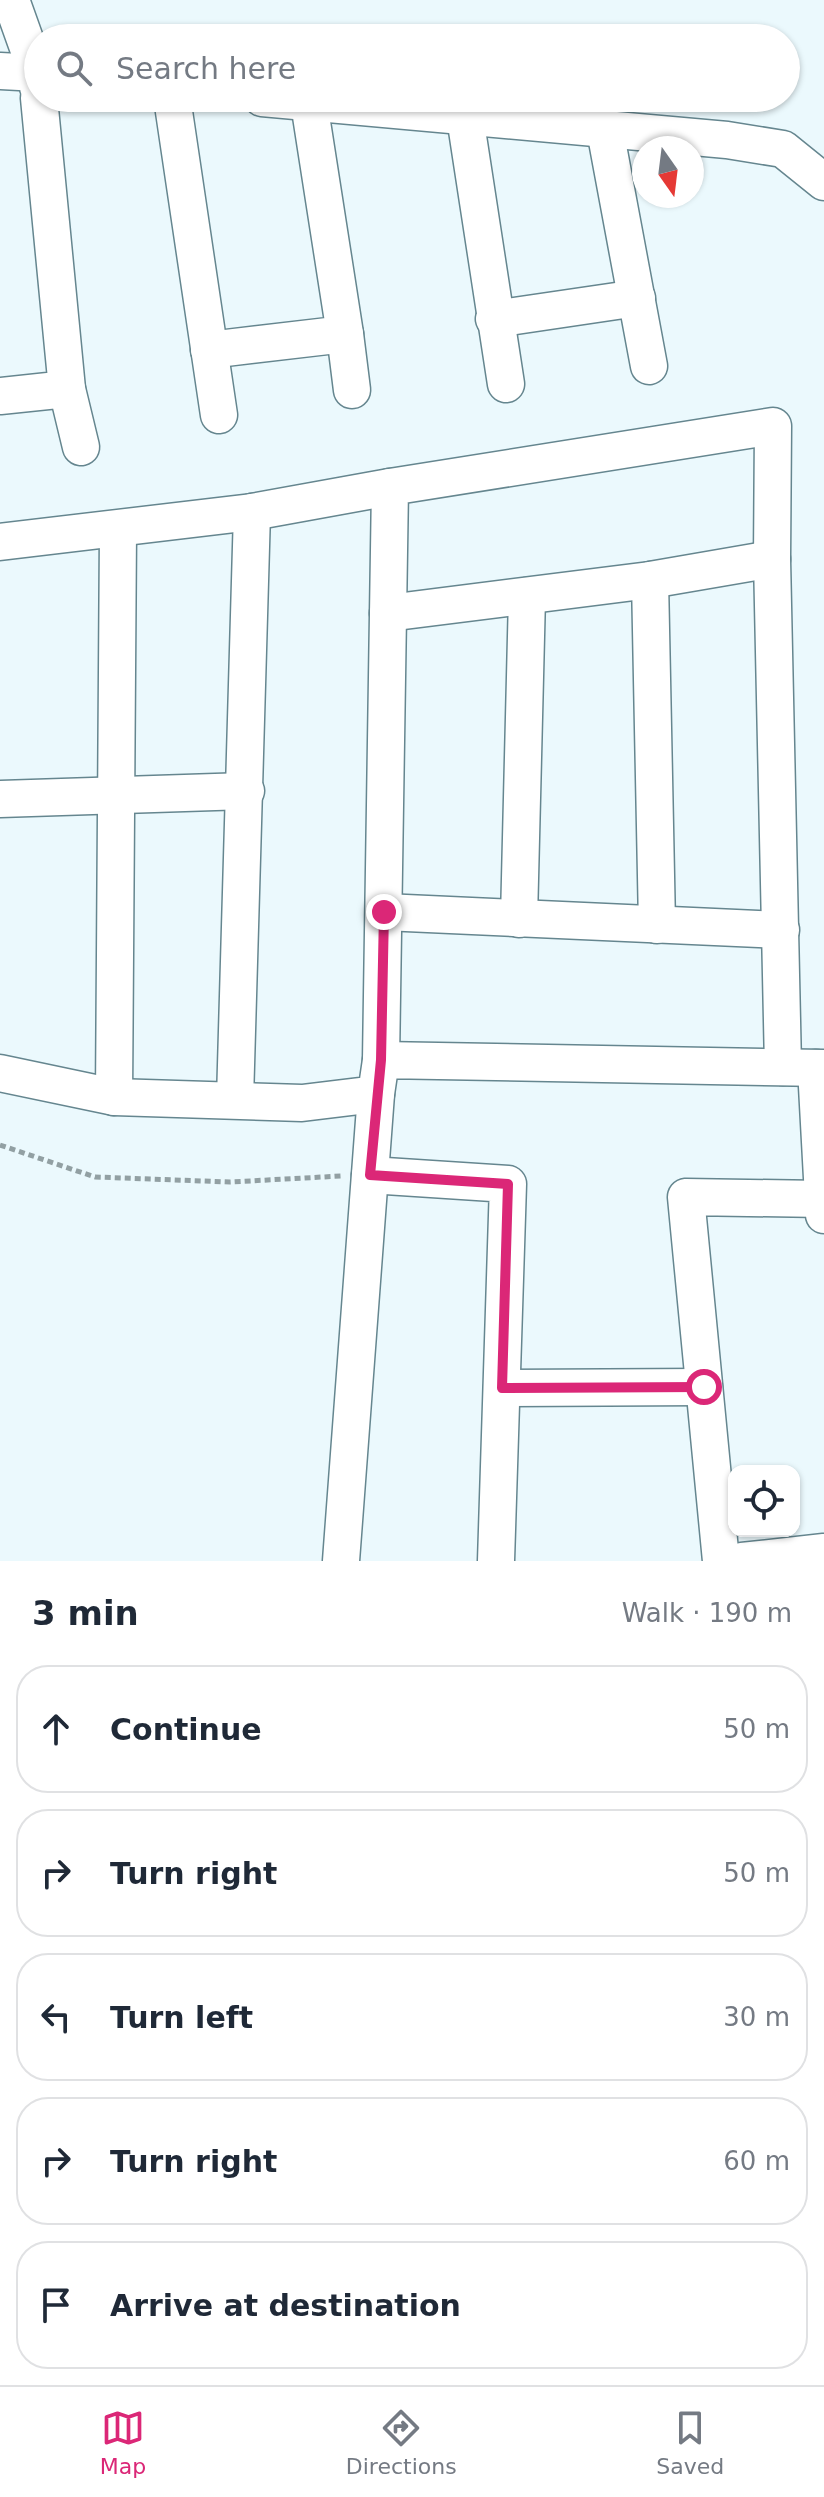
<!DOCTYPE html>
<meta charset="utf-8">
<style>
:root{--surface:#fff;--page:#f2f2f3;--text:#1f2937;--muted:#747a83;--line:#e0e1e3;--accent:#db2777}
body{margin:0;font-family:"DejaVu Sans",sans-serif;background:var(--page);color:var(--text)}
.controls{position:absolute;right:24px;bottom:24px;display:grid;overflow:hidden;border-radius:16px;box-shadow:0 2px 6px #0004}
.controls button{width:72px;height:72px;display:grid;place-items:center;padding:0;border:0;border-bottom:2px solid var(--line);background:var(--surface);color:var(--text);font:40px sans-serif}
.compass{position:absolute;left:632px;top:136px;width:72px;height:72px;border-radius:50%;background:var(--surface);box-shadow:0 2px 6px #0004;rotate:166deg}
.stop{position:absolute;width:24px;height:24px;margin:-18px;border:6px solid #db2777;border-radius:50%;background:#fff}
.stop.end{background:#db2777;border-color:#fff;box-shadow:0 2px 8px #0008}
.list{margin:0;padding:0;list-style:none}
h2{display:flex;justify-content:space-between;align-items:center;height:104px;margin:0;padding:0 32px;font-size:34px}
h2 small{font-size:26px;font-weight:400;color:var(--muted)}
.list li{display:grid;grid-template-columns:52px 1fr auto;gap:24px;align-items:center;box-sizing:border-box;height:128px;margin:0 16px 16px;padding:0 16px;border:2px solid var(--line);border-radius:32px}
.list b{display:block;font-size:30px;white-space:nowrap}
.list em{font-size:26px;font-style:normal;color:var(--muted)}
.icon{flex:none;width:44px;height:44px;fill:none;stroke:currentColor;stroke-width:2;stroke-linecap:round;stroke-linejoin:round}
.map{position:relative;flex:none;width:824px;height:1561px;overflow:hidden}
.search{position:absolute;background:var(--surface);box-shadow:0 2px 6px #0004;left:24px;right:24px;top:24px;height:88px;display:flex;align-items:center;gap:20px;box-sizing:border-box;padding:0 28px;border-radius:44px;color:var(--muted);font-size:30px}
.sheet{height:824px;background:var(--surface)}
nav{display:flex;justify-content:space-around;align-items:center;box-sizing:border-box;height:112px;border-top:2px solid var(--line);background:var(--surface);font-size:22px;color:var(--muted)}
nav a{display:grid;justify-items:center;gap:4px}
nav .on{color:var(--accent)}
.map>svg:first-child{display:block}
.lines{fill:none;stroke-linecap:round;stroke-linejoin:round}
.minor-casing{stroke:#65868f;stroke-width:39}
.path{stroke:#92a0a3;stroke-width:5;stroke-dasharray:6 4;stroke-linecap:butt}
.minor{stroke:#fff;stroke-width:36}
.route{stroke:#db2777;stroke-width:10}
</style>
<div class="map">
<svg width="824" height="1561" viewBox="0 0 824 1561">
<rect width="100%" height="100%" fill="#ebf9fd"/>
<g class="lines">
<g class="minor-casing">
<g id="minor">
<path d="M11,0L37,73L38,87"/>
<path d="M0,71L38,73"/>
<path d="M172,98L219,415"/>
<path d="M262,98L727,140L783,149L824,182"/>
<path d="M465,117L506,384"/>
<path d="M605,130L649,366"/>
<path d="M494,319L637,298"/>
<path d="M345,334L352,390"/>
<path d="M209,350L345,334L309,103"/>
<path d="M67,389L81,447"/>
<path d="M0,396L67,389L39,98"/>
<path d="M0,542L252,512L390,487"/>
<path d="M650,580L657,925"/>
<path d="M388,613L650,580L772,559"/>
<path d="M0,799L246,791"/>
<path d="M384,912L781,930"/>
<path d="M519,919L527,596"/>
<path d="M381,1060L390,487L773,426L772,559L783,1067"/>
<path d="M816,1068L824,1215"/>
<path d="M0,1073L114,1097L302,1103L376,1094L381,1060L824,1068"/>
<path d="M114,1097L118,530"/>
<path d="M235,1100L252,512"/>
<path d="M370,1175L508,1184L496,1561"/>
<path d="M502,1388L704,1387"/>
<path d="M341,1561L376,1094"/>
<path d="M721,1561L686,1197L823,1199"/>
<path d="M742,1561L824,1552"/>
</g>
</g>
<path class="path" d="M0,1145L95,1177L230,1182L341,1176"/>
<use href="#minor" class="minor"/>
</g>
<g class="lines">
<path class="route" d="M384,912L381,1060L370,1175L508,1184L502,1388L704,1387"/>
</g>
</svg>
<div class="controls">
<button><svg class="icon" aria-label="locate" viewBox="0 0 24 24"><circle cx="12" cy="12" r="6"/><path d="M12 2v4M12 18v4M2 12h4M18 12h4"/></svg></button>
</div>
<svg class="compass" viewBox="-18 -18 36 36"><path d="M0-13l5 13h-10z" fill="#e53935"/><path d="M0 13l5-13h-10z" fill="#747a83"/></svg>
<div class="stop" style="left:704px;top:1387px"></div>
<div class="stop end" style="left:384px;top:912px"></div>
<div class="search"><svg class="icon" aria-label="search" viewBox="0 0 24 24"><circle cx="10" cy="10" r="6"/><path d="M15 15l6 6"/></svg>Search here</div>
</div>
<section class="sheet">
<h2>3 min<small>Walk · 190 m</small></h2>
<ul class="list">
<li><svg class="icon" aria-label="ahead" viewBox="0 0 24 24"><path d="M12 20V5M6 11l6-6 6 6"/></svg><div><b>Continue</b></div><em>50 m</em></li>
<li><svg class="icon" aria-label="right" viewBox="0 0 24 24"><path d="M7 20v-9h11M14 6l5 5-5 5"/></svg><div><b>Turn right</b></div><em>50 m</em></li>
<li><svg class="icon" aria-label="left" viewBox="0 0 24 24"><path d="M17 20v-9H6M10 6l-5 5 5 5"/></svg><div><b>Turn left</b></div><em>30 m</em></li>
<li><svg class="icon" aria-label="right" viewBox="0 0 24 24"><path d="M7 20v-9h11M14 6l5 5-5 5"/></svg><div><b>Turn right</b></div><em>60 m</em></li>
<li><svg class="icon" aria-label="arrive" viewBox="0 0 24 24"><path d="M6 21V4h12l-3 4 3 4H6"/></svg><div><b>Arrive at destination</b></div></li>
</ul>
</section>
<nav>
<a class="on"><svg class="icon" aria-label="map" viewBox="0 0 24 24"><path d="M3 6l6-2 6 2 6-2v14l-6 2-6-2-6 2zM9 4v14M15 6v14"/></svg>Map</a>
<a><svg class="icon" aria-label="directions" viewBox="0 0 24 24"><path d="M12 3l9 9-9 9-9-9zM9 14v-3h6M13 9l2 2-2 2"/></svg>Directions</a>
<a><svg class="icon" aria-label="saved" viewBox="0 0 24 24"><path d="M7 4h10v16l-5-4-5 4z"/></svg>Saved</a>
</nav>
